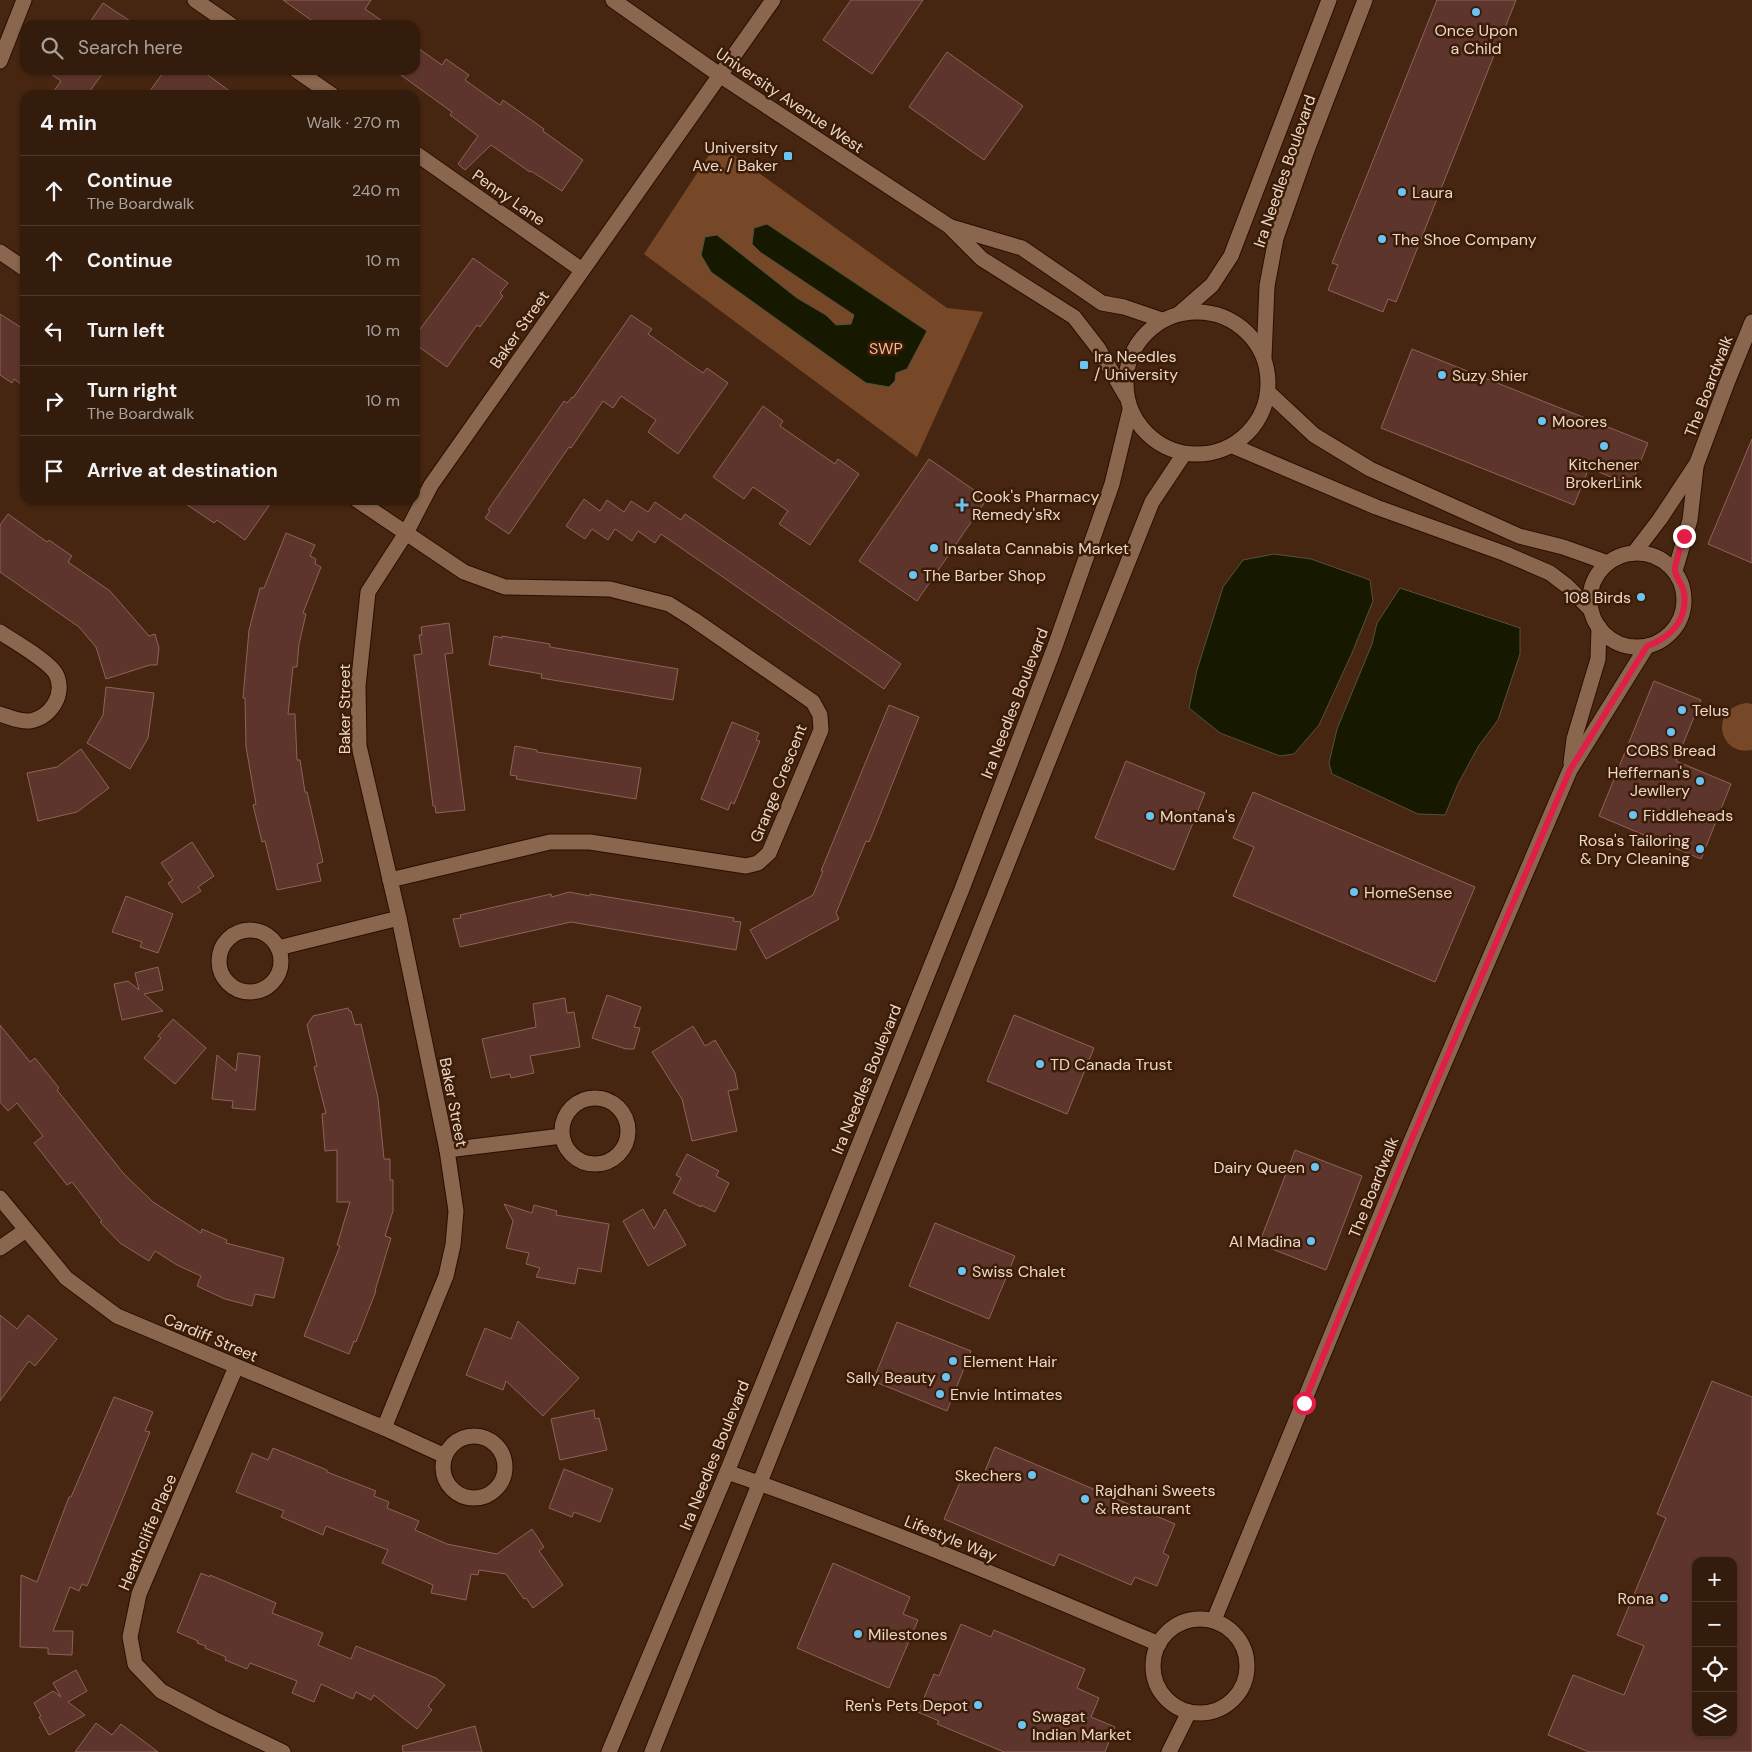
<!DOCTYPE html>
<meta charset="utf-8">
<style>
:root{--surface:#341c0c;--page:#3f291a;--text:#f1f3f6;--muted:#a9a19d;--line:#4e3a2d}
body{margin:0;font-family:"DM Sans",sans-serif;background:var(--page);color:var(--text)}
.controls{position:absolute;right:15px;bottom:15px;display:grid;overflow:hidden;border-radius:10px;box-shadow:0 1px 4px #0004}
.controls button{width:45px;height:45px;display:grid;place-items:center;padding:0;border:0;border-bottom:1px solid var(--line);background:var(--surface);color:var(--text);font:25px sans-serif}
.stop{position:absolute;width:15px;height:15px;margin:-11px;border:4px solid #e11d48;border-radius:50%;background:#fff}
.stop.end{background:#e11d48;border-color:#fff;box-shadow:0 1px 5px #0008}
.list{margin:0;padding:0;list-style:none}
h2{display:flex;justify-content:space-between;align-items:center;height:65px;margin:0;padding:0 20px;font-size:21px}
h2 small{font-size:16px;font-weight:400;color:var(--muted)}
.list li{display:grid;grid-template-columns:32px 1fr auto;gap:15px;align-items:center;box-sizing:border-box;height:70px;padding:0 20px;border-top:1px solid var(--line)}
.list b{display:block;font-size:19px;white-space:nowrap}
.list p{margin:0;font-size:16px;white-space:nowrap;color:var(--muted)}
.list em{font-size:16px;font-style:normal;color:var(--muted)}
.icon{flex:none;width:28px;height:28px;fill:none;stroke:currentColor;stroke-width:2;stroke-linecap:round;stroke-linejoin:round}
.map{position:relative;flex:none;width:1752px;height:1752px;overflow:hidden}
.search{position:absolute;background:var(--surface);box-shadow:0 1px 4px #0004;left:20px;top:20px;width:400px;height:55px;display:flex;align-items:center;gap:12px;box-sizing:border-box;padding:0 18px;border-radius:15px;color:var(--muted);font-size:19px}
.panel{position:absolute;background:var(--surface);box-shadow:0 1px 4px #0004;left:20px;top:90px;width:400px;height:415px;border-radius:15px}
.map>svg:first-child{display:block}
.green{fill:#774828}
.water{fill:#161800;stroke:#56513c}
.building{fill:#5d352c;stroke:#8e6359;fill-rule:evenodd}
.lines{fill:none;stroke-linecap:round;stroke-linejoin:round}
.street-casing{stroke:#2b0e00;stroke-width:17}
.secondary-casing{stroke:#2b0e00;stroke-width:17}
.street{stroke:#8a664e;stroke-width:15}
.secondary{stroke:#8a664e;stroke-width:15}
.route{stroke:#e11d48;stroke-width:6}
.poi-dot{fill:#6bc3f2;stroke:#3b1c06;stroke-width:2}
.labels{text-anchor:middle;stroke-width:5;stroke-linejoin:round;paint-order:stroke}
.poi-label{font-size:16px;fill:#ebd6c9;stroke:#3b1c06;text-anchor:start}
.street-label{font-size:16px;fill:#ebd6c9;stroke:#3b1c06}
.park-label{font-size:16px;fill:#f7b991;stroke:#3b1c06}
</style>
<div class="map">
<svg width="1752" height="1752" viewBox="0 0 1752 1752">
<rect width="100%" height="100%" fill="#462610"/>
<g class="green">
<path d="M717,143L947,308L983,312L917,457L644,254Z"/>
<path d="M1746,703L1752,704V750C1719,757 1708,709 1746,703Z"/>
</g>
<g class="water">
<path d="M767,224L927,331L907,369L896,373L895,381L889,387L866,383L711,272L701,255L705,237L717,235L797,298L826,315L836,325L851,324L854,315L760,252L752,244L754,228Z"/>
<path d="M1274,554L1311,559L1370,580L1373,601L1352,653L1319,725L1294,754L1280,756L1220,733L1189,708L1197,670L1223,587L1243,560Z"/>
<path d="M1400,588L1520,628V654L1498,720L1478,747L1458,784L1445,815L1418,814L1332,774L1329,763L1337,729L1372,644L1377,623Z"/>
</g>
<g class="building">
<path d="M283,0H371L365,9L388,25H318Z"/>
<path d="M851,0H923L872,74L823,40Z"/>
<path d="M1437,0H1516L1396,302L1388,299L1383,312L1328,290L1338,265L1332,263Z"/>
<path d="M103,3L136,25H88Z"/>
<path d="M415,46L442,65L446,59L469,75L465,80L500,105L503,100L544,129L543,131L583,160L562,191L531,171L530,172L527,170L491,145L465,170L458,164L478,136L450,115L452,112L394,70H415Z"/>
<path d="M947,52L1023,106L984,160L909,107Z"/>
<path d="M45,70H105L87,95H51L61,81Z"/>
<path d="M165,70H201L235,95H147Z"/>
<path d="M473,258L508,283L500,293L503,296L480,327L477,325L447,367L415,344V336Z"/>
<path d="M0,314L25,330V387L14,379L12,383L0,375Z"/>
<path d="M631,315L652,329L648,334L703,373L707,368L728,383L678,454L648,432L656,420L621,396L613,408L603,401L571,448L569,447L509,534L485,518L490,511L488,510L564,401L567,403L572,397L573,398Z"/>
<path d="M1412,349L1648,443L1631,485L1589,468L1574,505L1381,428Z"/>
<path d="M763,406L783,421L780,426L835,464L838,459L859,474L810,545L779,524L788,511L753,487L744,499L713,477Z"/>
<path d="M1752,439V563L1708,544Z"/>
<path d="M929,459L987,499L917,601L859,561Z"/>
<path d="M584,499L600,511L607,500L624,512L631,501L648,512L655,502L681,520L685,514L901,664L884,689L661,534L655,543L638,531L632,541L615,529L608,540L592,529L585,539L566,526Z"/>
<path d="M180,500H273L245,540L217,520L214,523Z"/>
<path d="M8,514L47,542L49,540L72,556L68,562L110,591L149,636L155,634L159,648L157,665H150L106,679L96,647L79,627L0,572V525Z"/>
<path d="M286,533L315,545L310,556L316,559L315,564L321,567L303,613L306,614L299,644L297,667H293L288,714H295L297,760H300L305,792H307L323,862L317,864L321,881L277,890L265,841L262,842L253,805L256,804L246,747L245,698H243L249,630L260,588H264Z"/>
<path d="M449,623L453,653L445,654L465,810L436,813L435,806H433L414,655L422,654L419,635H422L421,627Z"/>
<path d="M494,636L502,638V636L550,644V647L678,669L673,700L541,678L542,674L489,665Z"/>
<path d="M1654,681L1701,700L1676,761L1731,784L1701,859L1599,816Z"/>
<path d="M106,687L154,693L148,738L130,769L87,743L103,715Z"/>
<path d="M889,705L919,717L872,835L869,842L866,841L836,913L839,919L766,959L750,930L813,895L823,871H821Z"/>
<path d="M732,722L759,733L756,740L760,741L734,804L731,802L728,810L701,799Z"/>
<path d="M515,746L537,750V752L641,768L636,799L516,779L517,776L510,775Z"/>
<path d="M81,749L109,788L77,812L38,821L27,773L57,767Z"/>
<path d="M1126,761L1205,793L1174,870L1095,838Z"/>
<path d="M1253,792L1475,887L1435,982L1233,896L1254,847L1233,838Z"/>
<path d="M192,842L214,876L198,887L201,891L182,903L168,883L173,880L161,863Z"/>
<path d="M569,892L590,896V894L734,918L733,921L741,922L736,950L571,922L460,947L453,919L461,918L460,915L551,894L552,897Z"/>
<path d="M126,896L173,914L158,953L140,947L142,942L112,932Z"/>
<path d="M158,967L163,990L144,994L163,1011L122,1020L114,984L128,981L139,990L135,973Z"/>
<path d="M607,995L641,1007L634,1027L640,1028L634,1049H626L592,1038Z"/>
<path d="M565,998L567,1013L574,1012L580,1047L530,1056L534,1073L511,1078L510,1074L491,1078L482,1039L536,1027L533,1004Z"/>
<path d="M348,1008L349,1011H351L355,1025L361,1024L378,1098L384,1159H390V1180H393V1211L385,1236L391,1238L375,1291H376L356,1342L354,1341L349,1354L304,1336L340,1246L337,1245L350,1202H337V1150L325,1151L322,1114L326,1113L314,1067L317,1066L307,1025L313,1016Z"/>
<path d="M1014,1015L1094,1048L1067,1114L987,1081Z"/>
<path d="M173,1019L206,1048L175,1084L144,1058L161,1038L158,1036Z"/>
<path d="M0,1025L30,1062L35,1058L59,1088L57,1090L124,1174L153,1202L201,1233L202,1229L227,1240L226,1243L284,1258L274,1298L255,1294L252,1306L225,1299L197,1286L201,1276L177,1265L155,1251L149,1261L120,1243L100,1222L102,1221L72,1182L67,1185L34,1143L43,1136L17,1103L8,1111L0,1102Z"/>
<path d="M693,1026L705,1046L715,1040L735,1073L738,1089L728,1091L737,1131L692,1141L682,1099L652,1052Z"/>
<path d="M238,1053L260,1056L255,1110L232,1108L233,1101L212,1099L217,1055L236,1071Z"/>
<path d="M1295,1150L1362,1176L1326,1270L1259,1244Z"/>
<path d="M687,1154L719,1171L716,1176L729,1183L715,1212L701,1205V1207L673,1193L681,1178L676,1175Z"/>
<path d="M504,1204L532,1213L534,1205L557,1211L556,1215L609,1224L601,1272L578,1268L575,1284L536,1277L540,1268L526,1264L529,1253L506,1248L513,1221Z"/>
<path d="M643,1209L654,1229L665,1209L686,1245L648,1266L623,1221Z"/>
<path d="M935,1223L1015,1256L989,1319L909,1286Z"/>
<path d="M0,1315L17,1329L28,1315L57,1339L35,1366L29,1361L0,1401Z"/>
<path d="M518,1321L579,1378L543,1416L506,1381L503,1390L466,1375L485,1328L511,1339Z"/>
<path d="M897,1322L971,1351L947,1411L873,1381Z"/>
<path d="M1712,1381L1752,1397V1752H1589L1548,1735L1573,1675L1624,1695L1644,1646L1617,1635L1666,1518L1657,1514ZM1696,1561H1733V1733H1696Z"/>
<path d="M114,1397L153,1412L145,1431L150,1432L87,1586L82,1584L79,1591L70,1587L53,1631H73L72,1655L48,1654V1648L20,1647L21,1575L37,1582L69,1497H71Z"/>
<path d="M594,1410L595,1419L599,1418L607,1450L560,1460L551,1419Z"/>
<path d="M995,1447L1175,1524L1163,1553L1169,1556L1157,1586L1135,1577L1131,1585L1059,1554L1054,1566L944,1519L965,1471L982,1478Z"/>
<path d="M273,1448L327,1470V1472L376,1491L374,1496L389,1502L387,1508L419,1521L415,1530L447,1544L497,1554L532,1529L544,1547L539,1551L563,1585L533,1608L526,1598L524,1599L506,1574L479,1570L478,1575L471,1574L466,1600L431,1593L433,1585L382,1563L388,1550L326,1526L323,1535L281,1517L284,1511L236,1492L252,1453L268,1460Z"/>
<path d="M564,1469L613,1489L600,1522L574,1512L572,1517L549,1508Z"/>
<path d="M833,1563L910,1597L903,1614L918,1620L889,1688L797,1648Z"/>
<path d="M201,1573L210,1577V1575L276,1603L272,1613L323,1633L318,1645L351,1659L356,1646L436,1678L445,1685L428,1706L432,1710L417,1729L374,1695L371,1700L356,1692L353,1699L321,1684L314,1702L292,1693L297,1681L250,1663L247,1669L225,1660L226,1657L205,1648L206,1646L197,1643L198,1641L177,1632Z"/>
<path d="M961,1624L991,1637L994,1630L1085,1669L1077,1688L1099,1698L1091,1717L1115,1727L1105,1752H1004L937,1724L939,1721L918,1712L934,1674L939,1676Z"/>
<path d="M76,1670L87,1691L68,1702L85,1715L49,1735L39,1717L41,1716L34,1703L53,1691L61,1697L53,1683Z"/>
<path d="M96,1723L112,1735L121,1724L158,1752H75Z"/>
<path d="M475,1726L482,1752H403L402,1746Z"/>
</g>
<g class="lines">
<g class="street-casing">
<g id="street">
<path d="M195,0L231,25"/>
<path d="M0,61L24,0"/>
<path d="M296,70L332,95"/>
<path d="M415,153L582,270"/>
<path d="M0,252L25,269"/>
<path d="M1268,392L1314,435L1370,469L1519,536L1563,547L1608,563"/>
<path d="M1233,446L1376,507L1506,554L1550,573L1567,586L1591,610"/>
<path d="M357,500L464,572L505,587L610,589L669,604L693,619L813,702L820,715L821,730L769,853L758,863L746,866L590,842H550L390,880"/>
<circle cx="1637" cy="600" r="47"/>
<path d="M1634,553L1660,519L1697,463L1727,383L1752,322"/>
<path d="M1675,571L1690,520L1696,467"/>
<path d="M0,632C13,641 49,661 56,674C66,694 51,717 30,721C20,722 9,717 0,714"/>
<path d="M1571,763L1574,739L1598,659L1599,627"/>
<circle cx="250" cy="961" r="31"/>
<path d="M278,948L399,918"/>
<circle cx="595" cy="1131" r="33"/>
<path d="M447,1150L562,1136"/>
<path d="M0,1198L66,1278L117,1316L384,1428L445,1456"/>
<path d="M0,1248L26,1230"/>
<path d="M236,1367L139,1594L130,1637L135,1664L161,1691L214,1719L283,1752"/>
<path d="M384,1428L446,1276L453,1245L456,1211L447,1150L399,918L359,746L358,686L368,592L406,533L431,485L773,0"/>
<circle cx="474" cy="1467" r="31"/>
<path d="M727,1472C873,1522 1016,1583 1159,1644"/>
<circle cx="1200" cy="1666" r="47"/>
<path d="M1214,1620L1411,1141L1570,770L1647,646"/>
<path d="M1169,1752L1189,1712"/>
</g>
</g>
<g class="secondary-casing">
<g id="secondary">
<path d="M613,0L721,76L949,226L982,259L1074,317L1098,348L1126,396"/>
<path d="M951,227L1022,248L1102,303L1124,307L1162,320"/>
<circle cx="1197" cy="383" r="71"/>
<path d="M1180,313L1212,285L1231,256L1329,0"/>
<path d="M1264,357L1267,286L1276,238L1307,150L1365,0"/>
<path d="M609,1752L727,1472L962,889L1054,649L1112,484L1130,410"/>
<path d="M652,1752L1152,502L1184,454"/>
</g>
</g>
<use href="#street" class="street"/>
<use href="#secondary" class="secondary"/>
</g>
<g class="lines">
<path class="route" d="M1304,1403L1411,1141L1570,770L1647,646C1670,638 1688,620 1684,593C1683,585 1676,578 1675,571C1674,565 1682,543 1684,536"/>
</g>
<g class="poi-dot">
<circle cx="1476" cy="12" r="5"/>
<rect x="783" y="151" width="10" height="10" rx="2.5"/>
<circle cx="1402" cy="192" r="5"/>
<circle cx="1382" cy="239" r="5"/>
<rect x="1079" y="360" width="10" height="10" rx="2.5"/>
<circle cx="1442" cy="375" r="5"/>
<circle cx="1542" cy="421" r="5"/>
<circle cx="1604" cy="446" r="5"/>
<path d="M959.5 497.5h5v5h5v5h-5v5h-5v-5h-5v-5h5z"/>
<circle cx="934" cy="548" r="5"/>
<circle cx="913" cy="575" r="5"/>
<circle cx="1641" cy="597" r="5"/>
<circle cx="1682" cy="710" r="5"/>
<circle cx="1671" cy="732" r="5"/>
<circle cx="1700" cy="781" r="5"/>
<circle cx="1633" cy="815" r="5"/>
<circle cx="1150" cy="816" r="5"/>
<circle cx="1700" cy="849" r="5"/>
<circle cx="1354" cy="892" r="5"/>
<circle cx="1040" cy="1064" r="5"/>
<circle cx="1315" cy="1167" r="5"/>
<circle cx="1311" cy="1241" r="5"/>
<circle cx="962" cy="1271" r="5"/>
<circle cx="953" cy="1361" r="5"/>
<circle cx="946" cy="1377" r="5"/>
<circle cx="940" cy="1394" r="5"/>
<circle cx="1032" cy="1475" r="5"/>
<circle cx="1085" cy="1499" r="5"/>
<circle cx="1664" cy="1598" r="5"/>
<circle cx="858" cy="1634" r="5"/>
<circle cx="978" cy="1705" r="5"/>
<circle cx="1022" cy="1725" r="5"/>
</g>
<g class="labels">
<g class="poi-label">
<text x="1476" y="36" text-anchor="middle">Once Upon<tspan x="1476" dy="18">a Child</tspan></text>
<text x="778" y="153" text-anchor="end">University<tspan x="778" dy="18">Ave. / Baker</tspan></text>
<text x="1412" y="198">Laura</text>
<text x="1392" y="245">The Shoe Company</text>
<text x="1094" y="362">Ira Needles<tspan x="1094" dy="18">/ University</tspan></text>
<text x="1452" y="381">Suzy Shier</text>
<text x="1552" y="427">Moores</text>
<text x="1604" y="470" text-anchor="middle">Kitchener<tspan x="1604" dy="18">BrokerLink</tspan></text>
<text x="972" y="502">Cook's Pharmacy<tspan x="972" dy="18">Remedy'sRx</tspan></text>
<text x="944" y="554">Insalata Cannabis Market</text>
<text x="923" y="581">The Barber Shop</text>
<text x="1631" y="603" text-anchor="end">108 Birds</text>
<text x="1692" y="716">Telus</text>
<text x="1671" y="756" text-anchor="middle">COBS Bread</text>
<text x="1690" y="778" text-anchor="end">Heffernan's<tspan x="1690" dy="18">Jewllery</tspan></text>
<text x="1643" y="821">Fiddleheads</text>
<text x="1160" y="822">Montana's</text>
<text x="1690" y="846" text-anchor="end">Rosa's Tailoring<tspan x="1690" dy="18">&amp; Dry Cleaning</tspan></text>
<text x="1364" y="898">HomeSense</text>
<text x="1050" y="1070">TD Canada Trust</text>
<text x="1305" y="1173" text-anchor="end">Dairy Queen</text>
<text x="1301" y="1247" text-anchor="end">Al Madina</text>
<text x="972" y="1277">Swiss Chalet</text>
<text x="963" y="1367">Element Hair</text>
<text x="936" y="1383" text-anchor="end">Sally Beauty</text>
<text x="950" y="1400">Envie Intimates</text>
<text x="1022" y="1481" text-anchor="end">Skechers</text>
<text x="1095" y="1496">Rajdhani Sweets<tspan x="1095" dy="18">&amp; Restaurant</tspan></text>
<text x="1654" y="1604" text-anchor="end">Rona</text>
<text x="868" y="1640">Milestones</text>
<text x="968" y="1711" text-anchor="end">Ren's Pets Depot</text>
<text x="1032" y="1722">Swagat<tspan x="1032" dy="18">Indian Market</tspan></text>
</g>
<g class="street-label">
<text transform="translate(790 100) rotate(34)" y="6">University Avenue West</text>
<text transform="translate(1284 171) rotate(-71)" y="6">Ira Needles Boulevard</text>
<text transform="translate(509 197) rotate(35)" y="6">Penny Lane</text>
<text transform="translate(519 329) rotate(-55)" y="6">Baker Street</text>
<text transform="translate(1708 386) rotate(-69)" y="6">The Boardwalk</text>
<text transform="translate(1014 703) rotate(-69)" y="6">Ira Needles Boulevard</text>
<text transform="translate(344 709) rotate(-90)" y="6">Baker Street</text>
<text transform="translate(778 783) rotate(-68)" y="6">Grange Crescent</text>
<text transform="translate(866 1079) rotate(-68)" y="6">Ira Needles Boulevard</text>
<text transform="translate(454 1102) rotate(79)" y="6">Baker Street</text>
<text transform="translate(1373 1187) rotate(-68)" y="6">The Boardwalk</text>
<text transform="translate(211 1337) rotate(23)" y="6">Cardiff Street</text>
<text transform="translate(714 1455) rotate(-68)" y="6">Ira Needles Boulevard</text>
<text transform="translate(147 1532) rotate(-67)" y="6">Heathcliffe Place</text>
<text transform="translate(951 1538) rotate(22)" y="6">Lifestyle Way</text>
</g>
<g class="park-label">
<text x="886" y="354">SWP</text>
</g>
</g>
</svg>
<div class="controls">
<button>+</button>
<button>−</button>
<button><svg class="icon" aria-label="locate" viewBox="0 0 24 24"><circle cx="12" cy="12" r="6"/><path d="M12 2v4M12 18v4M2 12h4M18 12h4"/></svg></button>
<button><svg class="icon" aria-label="layers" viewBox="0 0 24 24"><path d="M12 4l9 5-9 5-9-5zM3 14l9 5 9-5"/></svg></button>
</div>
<div class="stop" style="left:1304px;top:1403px"></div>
<div class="stop end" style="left:1684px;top:536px"></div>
<div class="search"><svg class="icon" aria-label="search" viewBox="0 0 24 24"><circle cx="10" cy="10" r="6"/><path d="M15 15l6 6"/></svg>Search here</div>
<section class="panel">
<h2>4 min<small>Walk · 270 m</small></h2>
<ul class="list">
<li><svg class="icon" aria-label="ahead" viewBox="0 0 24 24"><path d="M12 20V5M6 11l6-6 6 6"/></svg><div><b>Continue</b><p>The Boardwalk</p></div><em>240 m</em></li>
<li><svg class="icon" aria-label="ahead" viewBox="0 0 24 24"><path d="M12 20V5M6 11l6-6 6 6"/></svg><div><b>Continue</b></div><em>10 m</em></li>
<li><svg class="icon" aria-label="left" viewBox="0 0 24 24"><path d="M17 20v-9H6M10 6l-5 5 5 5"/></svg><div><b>Turn left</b></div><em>10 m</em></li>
<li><svg class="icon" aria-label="right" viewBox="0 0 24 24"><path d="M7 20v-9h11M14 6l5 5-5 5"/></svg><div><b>Turn right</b><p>The Boardwalk</p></div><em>10 m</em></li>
<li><svg class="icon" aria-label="arrive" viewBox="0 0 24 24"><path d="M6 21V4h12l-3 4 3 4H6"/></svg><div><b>Arrive at destination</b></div></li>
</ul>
</section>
</div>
